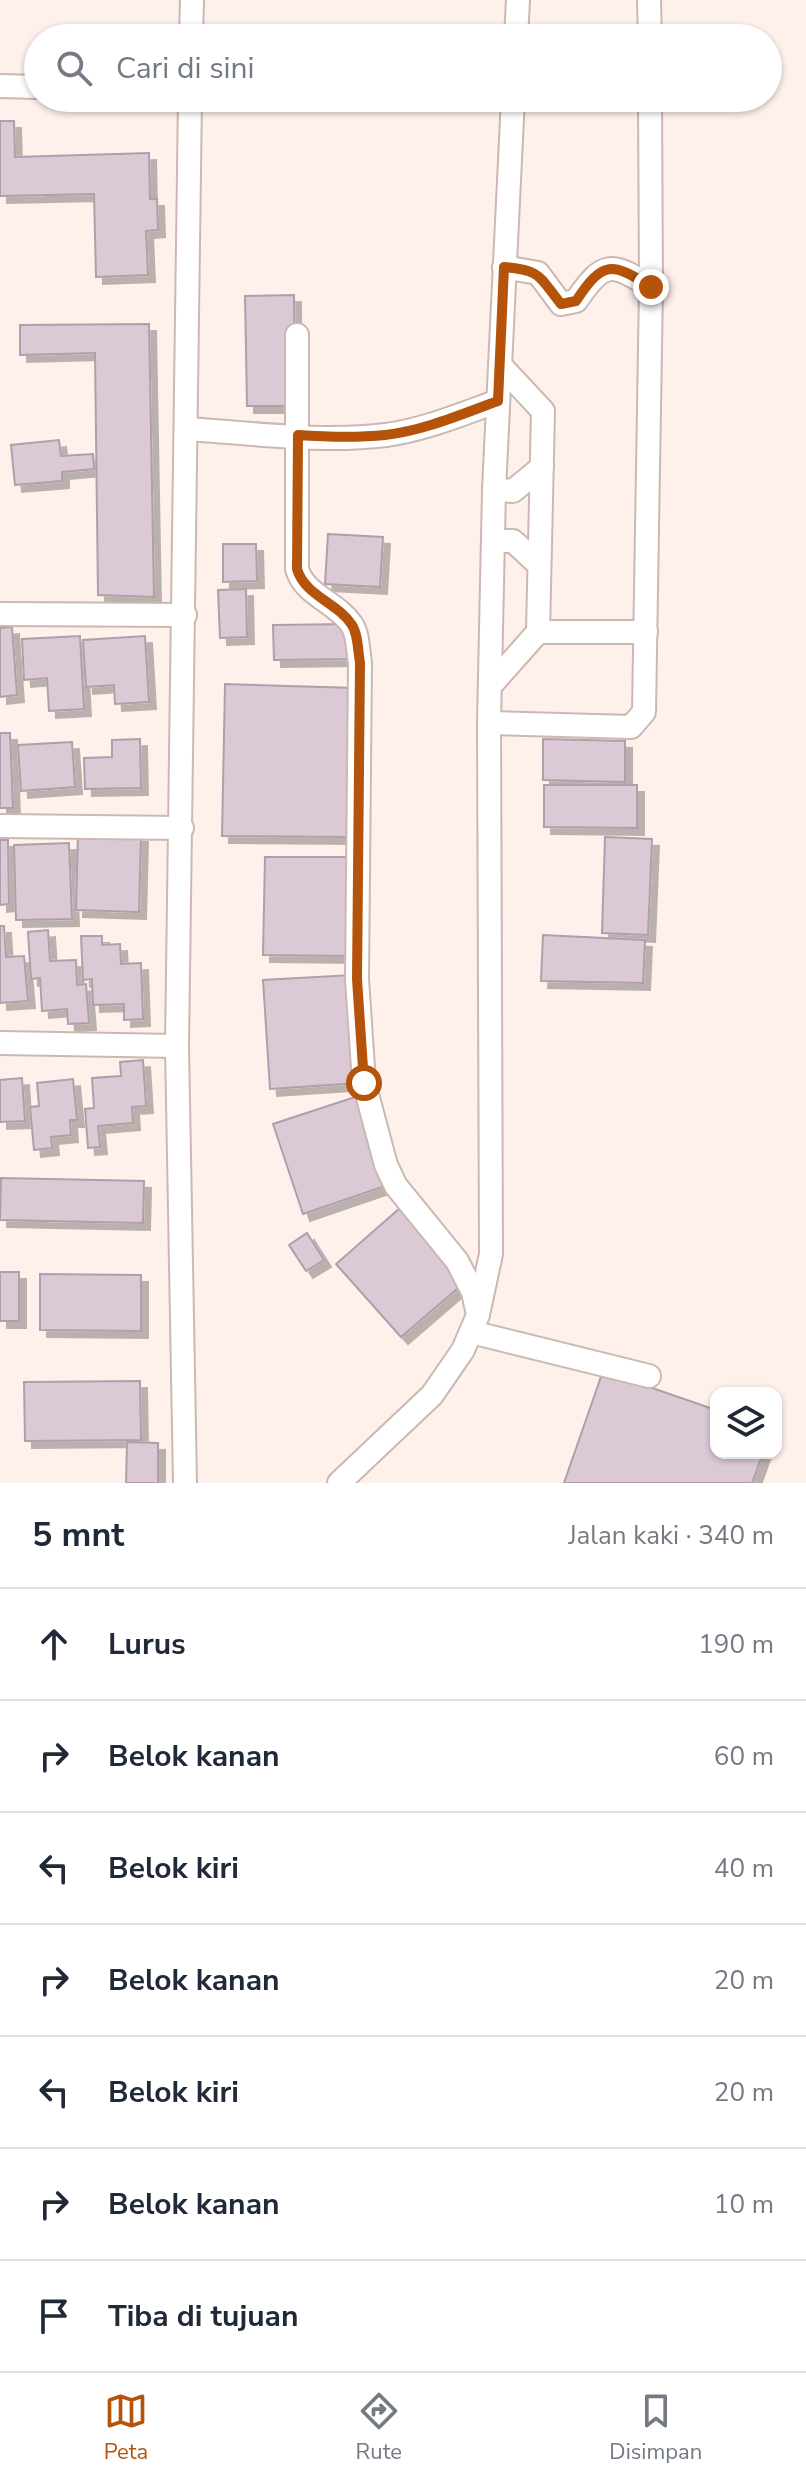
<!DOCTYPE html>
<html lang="id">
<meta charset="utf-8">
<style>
:root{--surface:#fff;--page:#f2f2f3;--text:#1f2937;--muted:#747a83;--line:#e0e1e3;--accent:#b45309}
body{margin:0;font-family:"Nunito Sans",sans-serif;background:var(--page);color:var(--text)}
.controls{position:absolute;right:24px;bottom:24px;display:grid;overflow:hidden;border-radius:16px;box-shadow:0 2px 6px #0004}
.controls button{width:72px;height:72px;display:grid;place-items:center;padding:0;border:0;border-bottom:2px solid var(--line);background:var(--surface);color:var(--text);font:40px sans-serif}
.stop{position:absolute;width:24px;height:24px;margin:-18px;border:6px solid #b45309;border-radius:50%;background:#fff}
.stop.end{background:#b45309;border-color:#fff;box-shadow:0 2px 8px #0008}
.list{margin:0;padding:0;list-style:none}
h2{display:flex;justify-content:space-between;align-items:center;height:104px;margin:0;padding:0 32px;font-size:34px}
h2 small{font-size:26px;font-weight:400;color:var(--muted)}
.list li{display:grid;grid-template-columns:52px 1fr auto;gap:24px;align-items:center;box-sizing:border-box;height:112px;padding:0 32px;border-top:2px solid var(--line)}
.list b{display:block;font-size:30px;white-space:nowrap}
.list em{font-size:26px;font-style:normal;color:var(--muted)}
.icon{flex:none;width:44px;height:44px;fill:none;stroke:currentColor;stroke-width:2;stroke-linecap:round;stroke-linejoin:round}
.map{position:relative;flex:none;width:806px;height:1483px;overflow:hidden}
.search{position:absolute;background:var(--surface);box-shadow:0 2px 6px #0004;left:24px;right:24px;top:24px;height:88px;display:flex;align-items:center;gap:20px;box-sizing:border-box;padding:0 28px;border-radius:44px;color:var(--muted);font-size:30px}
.sheet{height:888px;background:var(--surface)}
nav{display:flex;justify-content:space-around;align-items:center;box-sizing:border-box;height:112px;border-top:2px solid var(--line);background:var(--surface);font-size:22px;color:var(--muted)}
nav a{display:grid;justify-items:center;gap:4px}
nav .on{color:var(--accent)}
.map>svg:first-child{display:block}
.building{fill:#dbc9d6;stroke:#b09fab;stroke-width:2;filter:url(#shadow)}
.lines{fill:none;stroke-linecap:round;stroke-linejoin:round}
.minor-casing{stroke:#ccb8b1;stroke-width:26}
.minor{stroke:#fff;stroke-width:22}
.route{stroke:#b45309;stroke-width:10}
</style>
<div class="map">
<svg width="806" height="1483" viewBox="0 0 806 1483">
<defs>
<filter id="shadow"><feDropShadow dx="7" dy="7" stdDeviation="0" flood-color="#0004"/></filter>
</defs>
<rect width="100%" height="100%" fill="#fef1ec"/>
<g class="building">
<path d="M0,121H14L15,157L149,153L150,199H157L158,230L146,231L148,275L96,277L94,194L0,196Z"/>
<path d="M294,295L295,406H247L245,296Z"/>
<path d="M149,324L154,597L98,595L95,353L20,355V325Z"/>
<path d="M59,440L61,456L93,454L94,469L62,472V481L15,485L11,445Z"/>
<path d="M328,534L383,537L380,587L325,584Z"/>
<path d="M223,544H256L257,581L223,582Z"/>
<path d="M246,589L247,637L220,638L218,590Z"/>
<path d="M351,624V659L274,660L273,625Z"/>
<path d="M12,627L17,695L0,697V628Z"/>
<path d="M80,636L84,709L49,711L47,678L24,680L22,639Z"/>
<path d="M145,636L149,702L115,704L114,685L86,687L83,640Z"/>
<path d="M225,684L355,688L354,837L222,836Z"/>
<path d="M0,733H10L13,808H0Z"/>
<path d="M140,739L141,788L85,789L84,758L112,757V740Z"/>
<path d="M543,739L625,741V782L543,780Z"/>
<path d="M72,742L75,787L21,791L18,745Z"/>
<path d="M544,785H637V828L544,827Z"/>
<path d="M78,834L141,835L139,912L76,910Z"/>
<path d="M605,837L652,839L648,935L602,933Z"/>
<path d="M0,840H8L9,904L0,905Z"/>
<path d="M69,843L72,919L16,920L14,845Z"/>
<path d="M265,857H349V956L263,955Z"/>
<path d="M0,926H4L6,957L24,956L28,1001L0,1003Z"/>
<path d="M48,930L50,961L76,960L77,985L86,984L89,1023L68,1024L67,1009L42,1011L40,978L31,979L28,932Z"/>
<path d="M543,935L645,940L643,983L541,981Z"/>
<path d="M81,936H102V945L120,944L121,964L141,963L143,1019L124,1020V1004L93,1005L92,979L83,980Z"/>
<path d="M352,975L359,1083L270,1089L263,980Z"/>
<path d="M143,1060L146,1106L132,1107L133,1123L98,1126L100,1147L88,1148L85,1109L94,1108L92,1078L121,1076L120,1062Z"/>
<path d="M22,1078L25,1121L0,1122V1080Z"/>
<path d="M73,1079L77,1120H70L71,1135L51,1137L52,1148L34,1150L30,1107L39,1106L37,1083Z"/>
<path d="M358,1096L388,1185L303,1214L273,1124Z"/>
<path d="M1,1178L144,1181L143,1223L0,1220Z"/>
<path d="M400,1208L465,1282L401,1337L336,1264Z"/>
<path d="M307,1233L324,1260L306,1271L289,1245Z"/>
<rect x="0" y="1272" width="19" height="49"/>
<path d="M40,1274L141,1275V1331L40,1330Z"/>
<path d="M603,1371L716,1410V1453H763L752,1483H564Z"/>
<path d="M140,1381L141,1440L25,1441L24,1382Z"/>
<path d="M127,1442L158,1443V1483H126Z"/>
</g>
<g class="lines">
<g class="minor-casing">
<g id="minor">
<path d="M649,0L650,38"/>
<path d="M191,38L192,0"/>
<path d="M516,38L518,0"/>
<path d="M0,86L38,87"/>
<path d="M504,267L538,273L561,304L576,301C604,260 611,262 651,287"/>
<path d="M297,335V569C305,596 337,602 352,625C358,634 358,651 360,663L357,979L364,1083L386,1165L396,1186L457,1261L473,1292L478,1315L463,1350L432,1395L339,1483"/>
<path d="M500,365L543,411L538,632"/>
<path d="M187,429C252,433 321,443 386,435C424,430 462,414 498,401"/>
<path d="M494,490L513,491L542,467"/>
<path d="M494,541H513L539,565"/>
<path d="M0,614L185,615"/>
<path d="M491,685L538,632H646"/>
<path d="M489,723L631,727L644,712L651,287L650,98"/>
<path d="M0,826L182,828"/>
<path d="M0,1043L177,1046"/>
<path d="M479,1310L491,1254L489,723L494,490L513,98"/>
<path d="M471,1332L649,1376"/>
<path d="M185,1483L177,1046L190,98"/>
</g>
</g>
<use href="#minor" class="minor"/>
</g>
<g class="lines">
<path class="route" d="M364,1083L357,979L360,663C358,651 358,634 352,625C337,602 305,596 297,569L298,435C327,437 356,438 385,435C423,431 462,414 498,401L504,267C542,270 539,277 561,304L576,301C603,260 612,262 651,287"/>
</g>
</svg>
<div class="controls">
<button><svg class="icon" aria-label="layers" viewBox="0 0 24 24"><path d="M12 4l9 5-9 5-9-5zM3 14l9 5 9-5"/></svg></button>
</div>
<div class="stop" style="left:364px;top:1083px"></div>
<div class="stop end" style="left:651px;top:287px"></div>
<div class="search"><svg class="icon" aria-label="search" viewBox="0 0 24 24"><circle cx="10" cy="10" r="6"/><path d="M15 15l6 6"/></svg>Cari di sini</div>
</div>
<section class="sheet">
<h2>5 mnt<small>Jalan kaki · 340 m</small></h2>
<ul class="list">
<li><svg class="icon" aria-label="ahead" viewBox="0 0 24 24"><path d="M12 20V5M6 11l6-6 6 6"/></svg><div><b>Lurus</b></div><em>190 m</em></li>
<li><svg class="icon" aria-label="right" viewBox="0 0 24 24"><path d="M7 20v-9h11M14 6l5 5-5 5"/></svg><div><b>Belok kanan</b></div><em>60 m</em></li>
<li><svg class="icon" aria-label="left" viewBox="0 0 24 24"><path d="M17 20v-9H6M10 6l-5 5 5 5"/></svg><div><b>Belok kiri</b></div><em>40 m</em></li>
<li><svg class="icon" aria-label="right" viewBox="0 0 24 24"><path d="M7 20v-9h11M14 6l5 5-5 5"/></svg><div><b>Belok kanan</b></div><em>20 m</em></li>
<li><svg class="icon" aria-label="left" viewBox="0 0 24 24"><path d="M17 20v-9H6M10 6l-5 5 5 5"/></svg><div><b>Belok kiri</b></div><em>20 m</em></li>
<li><svg class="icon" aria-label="right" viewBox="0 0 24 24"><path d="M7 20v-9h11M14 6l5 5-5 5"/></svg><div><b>Belok kanan</b></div><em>10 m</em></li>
<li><svg class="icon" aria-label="arrive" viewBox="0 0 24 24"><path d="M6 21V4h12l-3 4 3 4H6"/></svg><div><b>Tiba di tujuan</b></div></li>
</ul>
</section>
<nav>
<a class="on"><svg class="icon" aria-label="map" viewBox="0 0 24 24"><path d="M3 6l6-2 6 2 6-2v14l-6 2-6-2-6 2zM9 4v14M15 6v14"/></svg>Peta</a>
<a><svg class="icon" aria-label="directions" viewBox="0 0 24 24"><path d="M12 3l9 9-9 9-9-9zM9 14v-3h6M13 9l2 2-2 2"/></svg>Rute</a>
<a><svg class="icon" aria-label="saved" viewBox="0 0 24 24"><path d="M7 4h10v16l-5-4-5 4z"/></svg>Disimpan</a>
</nav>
